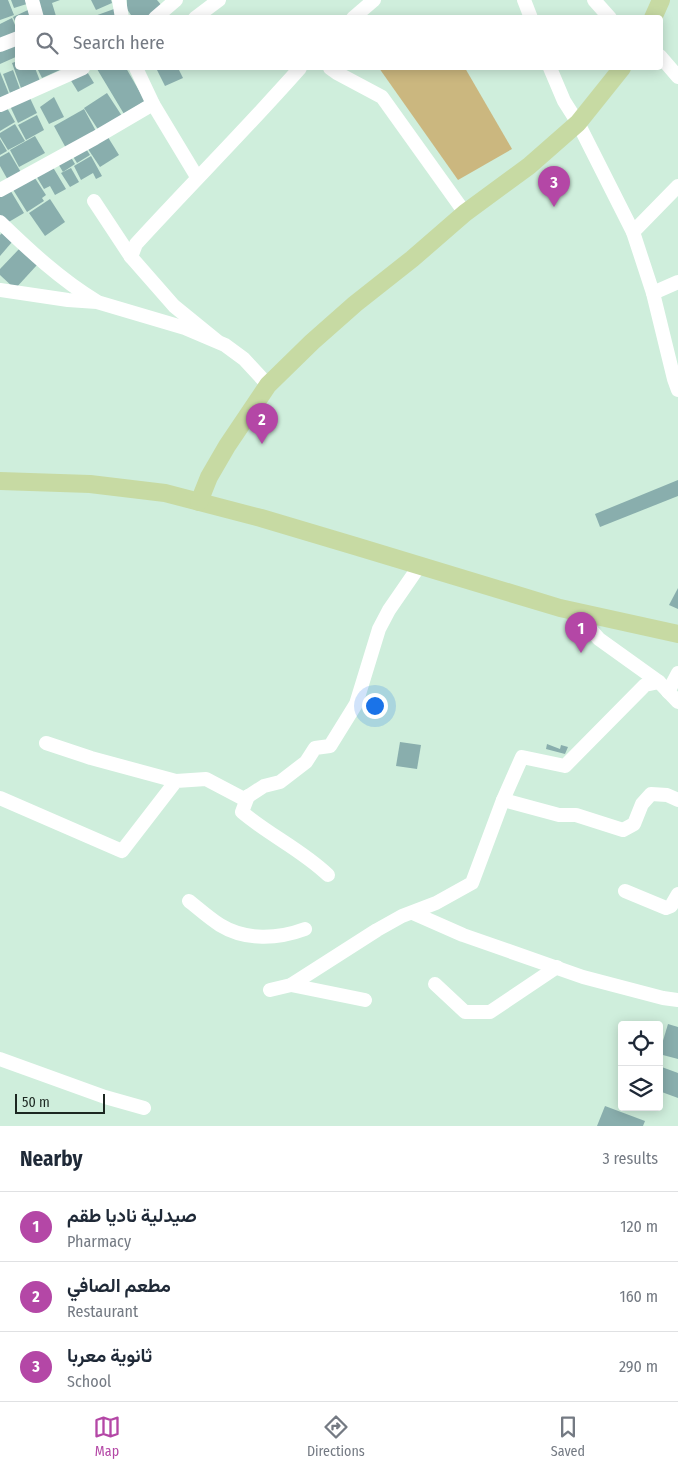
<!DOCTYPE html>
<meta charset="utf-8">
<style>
:root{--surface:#fff;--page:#f2f2f3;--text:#1f2937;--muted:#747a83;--line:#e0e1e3;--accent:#b447a6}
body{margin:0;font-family:"Fira Sans Condensed",Vazirmatn,sans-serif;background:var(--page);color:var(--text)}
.controls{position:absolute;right:15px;bottom:15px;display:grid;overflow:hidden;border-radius:5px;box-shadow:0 2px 12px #0003}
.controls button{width:45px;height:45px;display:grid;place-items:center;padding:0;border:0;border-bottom:1px solid var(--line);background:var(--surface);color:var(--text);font:25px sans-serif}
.scale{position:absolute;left:15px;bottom:12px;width:90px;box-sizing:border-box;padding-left:5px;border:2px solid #1c2721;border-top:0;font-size:14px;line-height:18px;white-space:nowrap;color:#1c2721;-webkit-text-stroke:4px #cfeedc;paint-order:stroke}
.you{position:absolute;left:374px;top:705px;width:18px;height:18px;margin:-12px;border:4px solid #fff;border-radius:50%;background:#1a73e8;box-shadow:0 0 0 8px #1a73e833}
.badge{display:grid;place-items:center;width:32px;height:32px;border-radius:50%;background:var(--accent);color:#fff;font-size:16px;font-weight:700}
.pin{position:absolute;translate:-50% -41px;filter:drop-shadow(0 1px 2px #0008)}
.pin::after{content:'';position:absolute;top:26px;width:18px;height:15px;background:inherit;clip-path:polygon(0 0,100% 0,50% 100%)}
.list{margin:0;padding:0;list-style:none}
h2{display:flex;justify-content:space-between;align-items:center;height:65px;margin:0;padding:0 20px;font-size:21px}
h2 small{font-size:16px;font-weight:400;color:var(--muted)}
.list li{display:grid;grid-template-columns:32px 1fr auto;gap:15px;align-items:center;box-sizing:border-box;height:70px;padding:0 20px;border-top:1px solid var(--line)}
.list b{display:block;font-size:19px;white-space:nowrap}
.list p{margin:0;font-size:16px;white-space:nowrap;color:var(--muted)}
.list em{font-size:16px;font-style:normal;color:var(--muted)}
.icon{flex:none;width:28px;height:28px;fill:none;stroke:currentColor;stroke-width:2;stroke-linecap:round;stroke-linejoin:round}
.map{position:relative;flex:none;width:678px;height:1126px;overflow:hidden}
.search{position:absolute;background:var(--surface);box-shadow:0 2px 12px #0003;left:15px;right:15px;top:15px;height:55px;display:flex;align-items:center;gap:12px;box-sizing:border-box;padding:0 18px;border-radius:5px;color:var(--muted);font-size:19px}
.sheet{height:275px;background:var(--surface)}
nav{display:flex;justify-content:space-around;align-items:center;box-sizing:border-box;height:70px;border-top:1px solid var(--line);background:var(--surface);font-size:14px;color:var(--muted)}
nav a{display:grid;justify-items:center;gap:2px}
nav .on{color:var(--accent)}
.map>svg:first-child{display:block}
.green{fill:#cbb77f}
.building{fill:#89aead}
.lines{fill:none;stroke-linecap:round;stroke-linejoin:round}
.minor{stroke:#fff;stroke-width:14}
.major{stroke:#c7daa3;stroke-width:18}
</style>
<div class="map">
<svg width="678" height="1126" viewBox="0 0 678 1126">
<rect width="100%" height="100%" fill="#cfeedc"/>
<path class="green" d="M379,68H465L512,149L458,180Z"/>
<g class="building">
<path d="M0,0H8L14,15L0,20Z"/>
<path d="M11,0H29L30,3L14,8Z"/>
<path d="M34,0H60L52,3L56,16L50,18H40Z"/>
<path d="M91,0H111L112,3L96,10Z"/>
<path d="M127,0H157L162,6L147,18H133L127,9Z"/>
<path d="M114,9L117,18H92V17Z"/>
<path d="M28,10L31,18H18V27L13,17Z"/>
<path d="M12,18L18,32L0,41V24Z"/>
<path d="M18,44V56L0,64V50Z"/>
<path d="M18,61V68H35L40,81L21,88L12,63Z"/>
<path d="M37,68H61L62,69L42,78Z"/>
<path d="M100,68H126L145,101L124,114L97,69Z"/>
<path d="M156,68H178L183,78L165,86Z"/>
<path d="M13,70L20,89L10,93L3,74Z"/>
<path d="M86,70L94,83L78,92L70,79Z"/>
<path d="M0,72L9,94L0,98Z"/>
<path d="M107,93L122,116L99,131L84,108Z"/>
<path d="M29,96L37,113L18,123L10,106Z"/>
<path d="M54,97L64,117L49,124L40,107Z"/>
<path d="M6,106L15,122L0,131V110Z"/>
<path d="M84,109L97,133L67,150L54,126Z"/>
<path d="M37,115L44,130L26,140L18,125Z"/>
<path d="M15,124L25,141L8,150L0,137V133Z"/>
<path d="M106,134L119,155L100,167L86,146Z"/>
<path d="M35,136L45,153L19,167L10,150Z"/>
<path d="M0,139L7,151L0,155Z"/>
<path d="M85,147L90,155L77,163L72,155Z"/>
<path d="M9,152L22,174L9,182L0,166V157Z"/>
<path d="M69,154L75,164L63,172L57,162Z"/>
<path d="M91,156L102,176L96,179L93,173L81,180L74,166Z"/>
<path d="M51,164L66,189L55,195L50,186L44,189L35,174Z"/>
<path d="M71,168L79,182L70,187L61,173Z"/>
<path d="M33,175L46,195L42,198L44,201L27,212L12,188Z"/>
<path d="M9,188L24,213L7,223L0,215V193Z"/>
<path d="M50,199L65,222L45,236L29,213Z"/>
<path d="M2,233L12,242L0,256V235Z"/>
<path d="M20,248L37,265L15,289L0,275V269Z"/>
<path d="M678,480V496L600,527L595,514Z"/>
<path d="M678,588V609L669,605Z"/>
<path d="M400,742L421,745L417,769L396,766Z"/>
<path d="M547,744L560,749L561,745L568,747L565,754L546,749Z"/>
<path d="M668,1024L678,1027V1059L659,1054Z"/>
<path d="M659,1066L678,1073V1098L659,1091Z"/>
<path d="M605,1106L645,1121L643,1126H597Z"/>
</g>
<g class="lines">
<g class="minor">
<path d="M32,0L37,18"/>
<path d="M119,0L122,18"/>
<path d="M524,0L531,18"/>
<path d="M594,0L610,18"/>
<path d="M155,18L176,0"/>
<path d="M195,18L219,0"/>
<path d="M353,18L374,0"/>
<path d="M0,45L18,38"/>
<path d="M660,56L678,77"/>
<path d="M136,68L153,104L197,177"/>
<path d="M330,68L337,73L382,97L465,213"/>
<path d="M550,68L564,101L578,123L633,232L653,293L674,379L678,390"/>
<path d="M0,105L83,68"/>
<path d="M0,190L95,138L153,104"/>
<path d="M94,201L131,257"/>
<path d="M0,222C30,251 60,279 96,301"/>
<path d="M633,232L678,186"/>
<path d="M0,290L68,300L97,302L185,328L225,345L244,359L268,385"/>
<path d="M653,293L678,282"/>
<path d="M217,341L174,306L131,257L136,244C190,185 247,128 300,68"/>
<path d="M575,612L599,639L659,682L678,702"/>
<path d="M668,692L678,673"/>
<path d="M46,743L91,758L176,781"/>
<path d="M248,796L242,812C269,835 302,850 328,875"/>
<path d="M0,798L122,851L176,781L206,779L244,799L264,786L280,782L306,762L315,748L330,746L356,704L379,629L389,610L420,565"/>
<path d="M503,800L559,815H576L623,830L634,824L642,804L651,794L667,795L678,800"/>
<path d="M625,891L666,908L671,906L678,894"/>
<path d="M189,901C199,909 209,918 220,925C246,941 278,939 305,929"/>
<path d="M413,913L463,935L583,977L663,998L678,1000"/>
<path d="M435,984L465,1012H490L557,967"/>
<path d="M291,985L365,1000"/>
<path d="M270,990L291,985L377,930L402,916L436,903L472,883L503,800L522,757L565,766L645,685L659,682"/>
<path d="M0,1059L105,1097L144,1108"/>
</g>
<g class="major">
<path d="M653,18L661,0"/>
<path d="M0,481L90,484L165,493L261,518L355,546L560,608L678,634"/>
<path d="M199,502L209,477L227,446L268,385L312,342L355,304L412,259L465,213L529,166L578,123L622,68"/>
</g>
</g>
</svg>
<div class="controls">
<button><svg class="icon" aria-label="locate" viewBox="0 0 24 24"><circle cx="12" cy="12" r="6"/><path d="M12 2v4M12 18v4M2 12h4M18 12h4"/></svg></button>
<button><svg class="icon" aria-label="layers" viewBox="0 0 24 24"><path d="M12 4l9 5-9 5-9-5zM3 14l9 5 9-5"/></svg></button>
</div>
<div class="scale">50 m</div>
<div class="you"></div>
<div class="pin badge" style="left:581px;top:653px">1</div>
<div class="pin badge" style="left:262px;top:444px">2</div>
<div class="pin badge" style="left:554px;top:207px">3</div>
<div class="search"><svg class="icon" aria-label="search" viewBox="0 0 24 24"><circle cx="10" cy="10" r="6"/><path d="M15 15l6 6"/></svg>Search here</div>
</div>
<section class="sheet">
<h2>Nearby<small>3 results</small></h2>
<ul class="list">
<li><span class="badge">1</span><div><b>صيدلية ناديا طقم</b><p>Pharmacy</p></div><em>120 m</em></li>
<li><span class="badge">2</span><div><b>مطعم الصافي</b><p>Restaurant</p></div><em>160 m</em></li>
<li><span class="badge">3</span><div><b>ثانوية معربا</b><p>School</p></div><em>290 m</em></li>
</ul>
</section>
<nav>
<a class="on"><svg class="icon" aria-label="map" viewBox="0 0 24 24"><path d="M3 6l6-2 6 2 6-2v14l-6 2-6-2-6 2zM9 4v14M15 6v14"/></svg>Map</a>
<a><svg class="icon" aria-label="directions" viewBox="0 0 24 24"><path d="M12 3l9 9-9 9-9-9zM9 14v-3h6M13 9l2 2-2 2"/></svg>Directions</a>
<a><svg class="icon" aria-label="saved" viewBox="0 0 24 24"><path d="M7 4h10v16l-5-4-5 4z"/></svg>Saved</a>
</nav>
